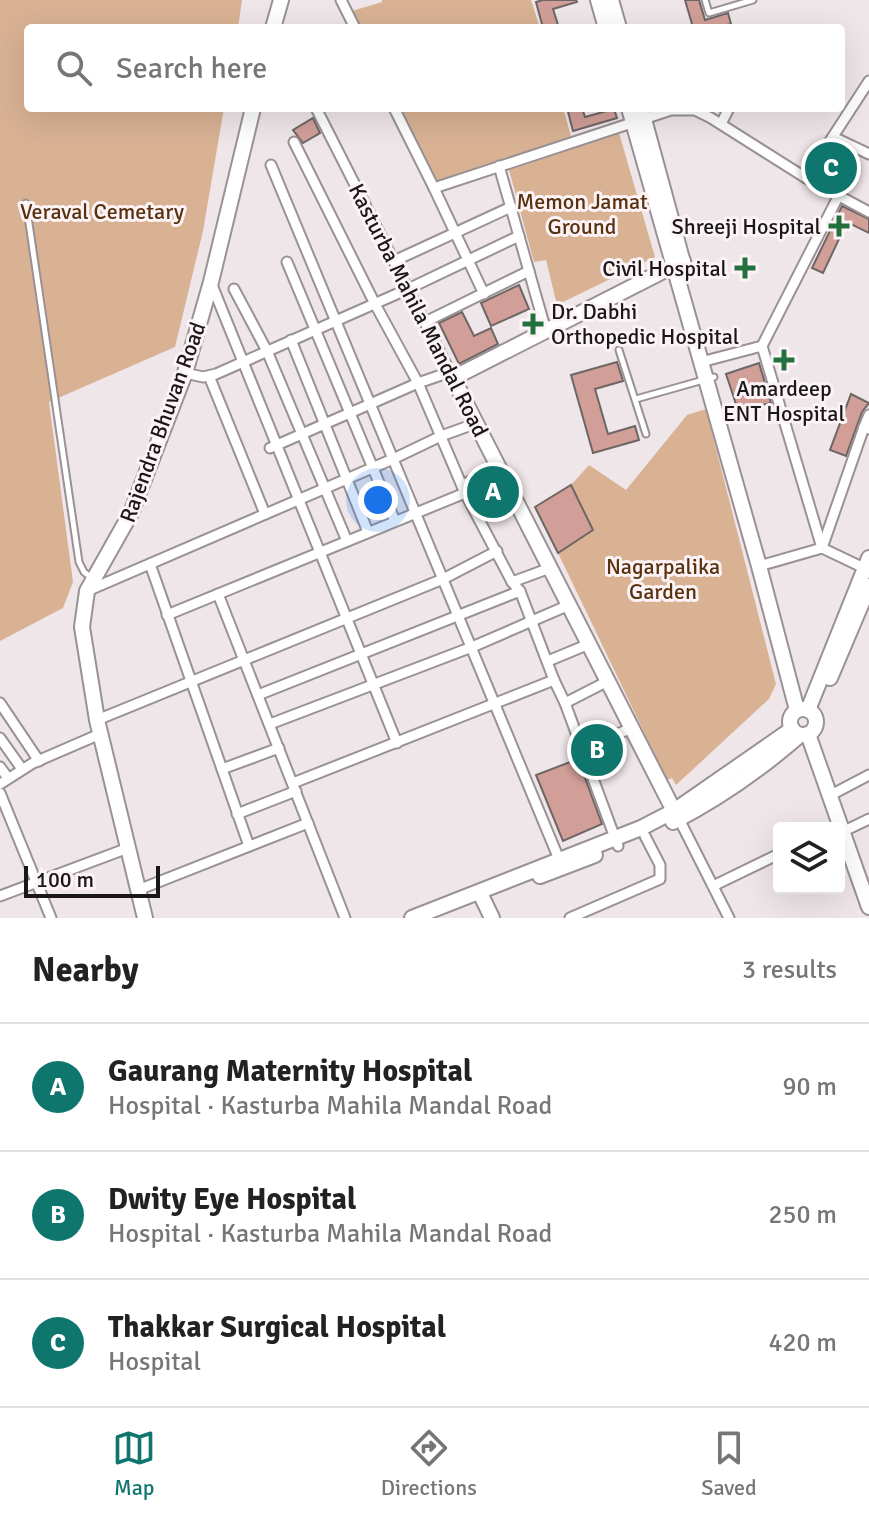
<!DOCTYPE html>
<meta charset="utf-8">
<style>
:root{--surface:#fff;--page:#f2f2f2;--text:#222;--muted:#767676;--line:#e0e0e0;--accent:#0f766e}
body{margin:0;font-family:Signika,sans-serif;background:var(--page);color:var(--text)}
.controls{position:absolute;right:24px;bottom:24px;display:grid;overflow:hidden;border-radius:8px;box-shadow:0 8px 32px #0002}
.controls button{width:72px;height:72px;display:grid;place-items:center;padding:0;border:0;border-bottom:2px solid var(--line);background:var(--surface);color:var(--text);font:40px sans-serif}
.scale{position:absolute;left:24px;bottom:20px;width:136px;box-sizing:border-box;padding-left:8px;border:4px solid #1a1718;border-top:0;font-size:22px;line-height:28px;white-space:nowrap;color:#1a1718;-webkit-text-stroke:6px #fcf3f6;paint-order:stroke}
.you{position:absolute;left:378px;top:500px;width:28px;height:28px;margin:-20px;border:6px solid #fff;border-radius:50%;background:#1a73e8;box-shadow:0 0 0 12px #1a73e833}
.badge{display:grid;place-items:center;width:52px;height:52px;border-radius:50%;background:var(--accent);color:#fff;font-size:26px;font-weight:700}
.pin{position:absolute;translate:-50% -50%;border:4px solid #fff;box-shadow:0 2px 8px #0006}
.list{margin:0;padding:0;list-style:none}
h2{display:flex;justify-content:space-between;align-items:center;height:104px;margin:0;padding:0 32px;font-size:34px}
h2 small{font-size:26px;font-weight:400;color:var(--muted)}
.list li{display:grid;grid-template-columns:52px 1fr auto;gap:24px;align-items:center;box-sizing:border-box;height:128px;padding:0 32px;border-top:2px solid var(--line)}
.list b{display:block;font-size:30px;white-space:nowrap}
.list p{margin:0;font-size:26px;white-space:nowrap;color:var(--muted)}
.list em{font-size:26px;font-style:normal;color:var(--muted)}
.icon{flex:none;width:44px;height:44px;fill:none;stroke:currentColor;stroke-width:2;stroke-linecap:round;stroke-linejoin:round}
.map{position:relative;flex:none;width:869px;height:918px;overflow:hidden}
.search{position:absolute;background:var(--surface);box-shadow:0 8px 32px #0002;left:24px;right:24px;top:24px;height:88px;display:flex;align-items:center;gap:20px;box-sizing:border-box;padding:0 28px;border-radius:8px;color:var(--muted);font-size:30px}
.sheet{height:488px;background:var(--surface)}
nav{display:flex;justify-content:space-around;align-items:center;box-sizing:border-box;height:112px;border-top:2px solid var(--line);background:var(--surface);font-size:22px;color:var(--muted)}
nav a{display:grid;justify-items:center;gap:4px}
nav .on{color:var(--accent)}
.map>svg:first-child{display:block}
.green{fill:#d9b294}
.building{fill:#d19f98;stroke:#6e6665;stroke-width:2}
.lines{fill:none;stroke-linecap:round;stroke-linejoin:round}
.lane-casing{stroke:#9a9194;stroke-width:9}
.street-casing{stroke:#9a9194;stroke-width:13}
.secondary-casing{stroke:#9a9194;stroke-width:18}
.primary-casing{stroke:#9a9194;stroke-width:18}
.lane{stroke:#fff;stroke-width:5}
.street{stroke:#fff;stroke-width:9}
.secondary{stroke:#fff;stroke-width:14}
.primary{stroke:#fff;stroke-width:14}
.poi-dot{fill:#23703f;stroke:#fcf3f6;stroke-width:3}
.labels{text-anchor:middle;stroke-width:6;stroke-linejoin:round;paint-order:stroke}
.park-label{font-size:22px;fill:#58310e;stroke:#fcf3f6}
.poi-label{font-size:22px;fill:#1a1718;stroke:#fcf3f6;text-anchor:end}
.street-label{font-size:22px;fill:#1a1718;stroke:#fcf3f6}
</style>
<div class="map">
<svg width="869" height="918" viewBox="0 0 869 918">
<rect width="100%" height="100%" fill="#efe6e9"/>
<g class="green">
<path d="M0,0H242L238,28H28V108H224L203,231L175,347L49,402L73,582L63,608L0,641Z"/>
<path d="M382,0H531L540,28H361L352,11L382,2Z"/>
<path d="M400,108H563L571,136L450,179L438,180L433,176Z"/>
<path d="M619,133L655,257L557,305L546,260L534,262L509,170Z"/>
<path d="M706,409L776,684L769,699L676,785L672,778L667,780L558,553L593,530L571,485L589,465L626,490L687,415Z"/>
</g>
<g class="building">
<path d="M543,0H576L577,2L553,9L559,28H543L536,2Z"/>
<path d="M685,0H699L705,20L728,13L731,24L718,28H686L692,24Z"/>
<path d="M567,108H582L585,117L614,109L617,118L573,131Z"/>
<path d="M313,118L320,133L303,143L293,130Z"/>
<path d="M835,146L844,151L838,163L856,174L846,191L817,175Z"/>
<path d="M842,206L869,219V233L847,222L823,273L812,268Z"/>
<path d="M519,285L529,309L491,326L481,303Z"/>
<path d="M462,312L474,336L491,328L498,344L459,364L439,323Z"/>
<path d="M617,362L623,381L595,389L608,434L635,426L639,440L593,453L571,375Z"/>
<path d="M759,363L771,403L738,410L726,374Z"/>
<path d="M851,394L869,403L862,412L846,456L830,450Z"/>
<path d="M493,479L508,510L489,518L476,487Z"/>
<path d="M571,485L593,530L558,553L535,507Z"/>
<path d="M578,759L602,824L563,841L536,775Z"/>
</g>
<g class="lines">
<g class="lane-casing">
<g id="lane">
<path d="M705,0L709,13L753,0"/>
<path d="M26,203L79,562L84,572L93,579"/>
<path d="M619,350L646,434"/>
<path d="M636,399L714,377"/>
</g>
</g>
<g class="street-casing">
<g id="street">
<path d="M341,0L355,28"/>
<path d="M869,81L806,178L869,212"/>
<path d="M316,108L453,378"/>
<path d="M394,108L434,188L671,110H695L711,118L806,178"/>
<path d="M721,124L729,108"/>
<path d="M833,137L869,154"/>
<path d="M294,142L375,304L418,383L465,493L512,582L520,591L554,680L565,703L618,846"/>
<path d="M271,165L561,864"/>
<path d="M499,166L546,331"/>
<path d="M434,188L484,294"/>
<path d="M394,261L511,207"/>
<path d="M287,262L395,521"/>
<path d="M212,285L397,743"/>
<path d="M234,289L267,351L347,541"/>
<path d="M425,322L529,271"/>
<path d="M291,340L368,532"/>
<path d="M762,346L822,548"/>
<path d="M701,362L762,346L838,197"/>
<path d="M185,373L203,377L216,374L408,289L519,236"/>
<path d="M209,376L265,514"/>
<path d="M864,427L869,415"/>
<path d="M270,448L418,383L450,372"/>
<path d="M462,485L499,468"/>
<path d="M822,548L864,427L869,429"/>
<path d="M150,564L249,846"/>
<path d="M759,566L822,548L864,568"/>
<path d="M512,582L550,568"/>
<path d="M87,591L393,459L441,436L477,423"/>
<path d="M218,594L345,918"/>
<path d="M167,615L465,493"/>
<path d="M548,661L589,644"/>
<path d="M258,695L520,591"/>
<path d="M0,703L39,761"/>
<path d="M565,703L608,681"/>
<path d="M97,720L443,579L497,551"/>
<path d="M270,724L472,647L569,605"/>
<path d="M0,738L22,769"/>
<path d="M583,748L632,728"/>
<path d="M0,767L8,778"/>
<path d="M222,769L279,748"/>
<path d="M293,783L554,680"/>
<path d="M0,784L33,763L100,734"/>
<path d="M0,793L51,918"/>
<path d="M829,796L869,775"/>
<path d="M237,814L296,791"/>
<path d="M678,817L729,918"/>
<path d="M842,832L869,819"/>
<path d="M713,886L779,854"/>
<path d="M138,890L308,823"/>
<path d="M0,896L128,848"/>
<path d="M570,918L660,879V865L645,836"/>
</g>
</g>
<g class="secondary-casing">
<g id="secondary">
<path d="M598,0L606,28"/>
<path d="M611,0L619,28"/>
<path d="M273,28L281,0"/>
<path d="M629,108L759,566L797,710"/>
<path d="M641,108L685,270"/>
<path d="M674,811L453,378L683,261"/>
<path d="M673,822C718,799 762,768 800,735"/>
<path d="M540,876L595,855"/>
<path d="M480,893L492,918"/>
<path d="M145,918L97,720L82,627L87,591L131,513L185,373L211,282L253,108"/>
<path d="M412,918L641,828L674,811L792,729"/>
</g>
</g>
<g class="primary-casing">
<g id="primary">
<path d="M830,678L869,586"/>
<circle cx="803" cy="722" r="13"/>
<path d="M808,710L869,558"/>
<path d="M808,734L869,907"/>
</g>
</g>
<use href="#lane" class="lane"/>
<use href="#street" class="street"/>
<use href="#secondary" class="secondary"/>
<use href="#primary" class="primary"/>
</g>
<g class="poi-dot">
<path d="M835 214h8v8h8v8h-8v8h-8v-8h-8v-8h8z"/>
<path d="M741 256h8v8h8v8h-8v8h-8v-8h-8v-8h8z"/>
<path d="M529 312h8v8h8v8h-8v8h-8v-8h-8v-8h8z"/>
<path d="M780 348h8v8h8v8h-8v8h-8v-8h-8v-8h8z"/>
</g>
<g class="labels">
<g class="park-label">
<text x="582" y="209">Memon Jamat<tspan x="582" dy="25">Ground</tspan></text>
<text x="102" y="219">Veraval Cemetary</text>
<text x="663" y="574">Nagarpalika<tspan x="663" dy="25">Garden</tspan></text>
</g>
<g class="poi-label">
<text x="821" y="234">Shreeji Hospital</text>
<text x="727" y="276">Civil Hospital</text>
<text x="551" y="319" text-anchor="start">Dr. Dabhi<tspan x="551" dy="25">Orthopedic Hospital</tspan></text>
<text x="784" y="396" text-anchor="middle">Amardeep<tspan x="784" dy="25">ENT Hospital</tspan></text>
</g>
<g class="street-label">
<text transform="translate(419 310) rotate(63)" y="8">Kasturba Mahila Mandal Road</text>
<text transform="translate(162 422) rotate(-70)" y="8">Rajendra Bhuvan Road</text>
</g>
</g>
</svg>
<div class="controls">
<button><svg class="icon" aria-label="layers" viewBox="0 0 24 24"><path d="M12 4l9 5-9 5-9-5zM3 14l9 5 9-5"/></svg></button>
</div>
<div class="scale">100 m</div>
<div class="you"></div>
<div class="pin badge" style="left:493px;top:492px">A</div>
<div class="pin badge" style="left:597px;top:750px">B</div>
<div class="pin badge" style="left:831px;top:168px">C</div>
<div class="search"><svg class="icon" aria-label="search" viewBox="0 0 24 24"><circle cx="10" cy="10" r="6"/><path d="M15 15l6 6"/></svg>Search here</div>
</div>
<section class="sheet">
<h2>Nearby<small>3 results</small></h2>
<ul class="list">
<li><span class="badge">A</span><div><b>Gaurang Maternity Hospital</b><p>Hospital · Kasturba Mahila Mandal Road</p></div><em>90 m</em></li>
<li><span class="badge">B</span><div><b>Dwity Eye Hospital</b><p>Hospital · Kasturba Mahila Mandal Road</p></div><em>250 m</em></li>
<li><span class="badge">C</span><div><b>Thakkar Surgical Hospital</b><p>Hospital</p></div><em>420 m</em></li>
</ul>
</section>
<nav>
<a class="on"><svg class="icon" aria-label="map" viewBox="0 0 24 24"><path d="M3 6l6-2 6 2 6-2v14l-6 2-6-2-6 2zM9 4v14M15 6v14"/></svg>Map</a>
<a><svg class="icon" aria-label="directions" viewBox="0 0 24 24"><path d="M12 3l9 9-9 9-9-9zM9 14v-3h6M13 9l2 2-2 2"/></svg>Directions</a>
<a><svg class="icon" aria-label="saved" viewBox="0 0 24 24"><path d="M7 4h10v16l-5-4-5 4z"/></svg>Saved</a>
</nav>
